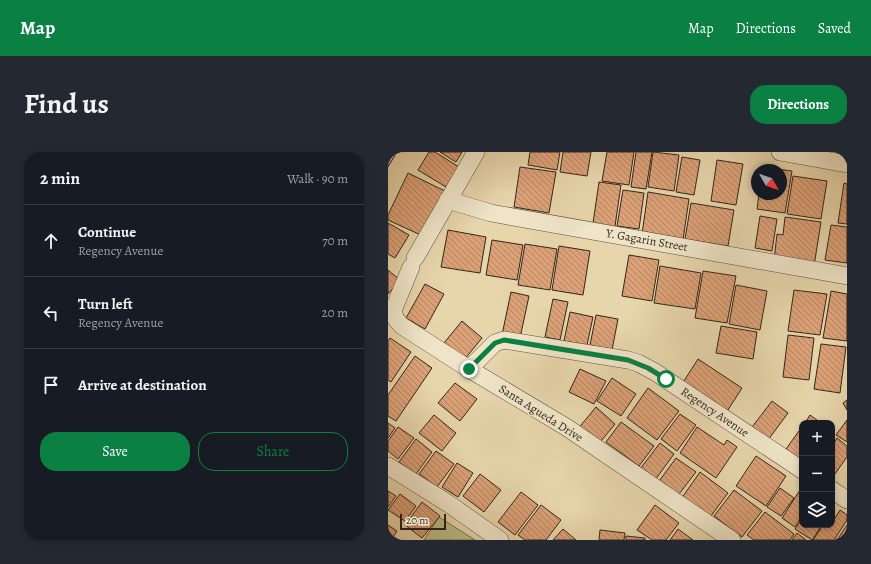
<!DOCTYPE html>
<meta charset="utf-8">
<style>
:root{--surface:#171b24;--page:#242831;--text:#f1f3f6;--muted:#9ea1a6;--line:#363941;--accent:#0b8043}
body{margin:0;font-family:Alegreya,serif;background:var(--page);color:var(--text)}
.controls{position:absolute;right:12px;bottom:12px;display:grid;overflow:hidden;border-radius:8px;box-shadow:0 2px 6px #0003}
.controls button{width:36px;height:36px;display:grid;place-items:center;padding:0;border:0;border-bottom:1px solid var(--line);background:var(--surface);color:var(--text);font:20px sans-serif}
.compass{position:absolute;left:363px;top:12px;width:36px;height:36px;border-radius:50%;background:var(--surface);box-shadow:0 2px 6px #0003;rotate:130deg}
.scale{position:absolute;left:12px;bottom:10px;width:46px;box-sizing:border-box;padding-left:4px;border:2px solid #33251a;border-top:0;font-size:11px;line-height:14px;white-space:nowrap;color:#33251a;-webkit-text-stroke:3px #efe4c8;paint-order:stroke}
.stop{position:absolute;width:12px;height:12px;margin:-9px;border:3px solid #0b8043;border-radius:50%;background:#fff}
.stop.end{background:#0b8043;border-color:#fff;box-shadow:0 1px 4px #0008}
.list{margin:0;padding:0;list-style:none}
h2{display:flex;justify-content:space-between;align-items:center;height:52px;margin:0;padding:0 16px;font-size:17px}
h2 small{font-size:13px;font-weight:400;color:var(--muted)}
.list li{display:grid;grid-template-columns:26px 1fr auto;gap:12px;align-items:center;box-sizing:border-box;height:72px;padding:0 16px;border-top:1px solid var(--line)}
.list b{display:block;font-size:15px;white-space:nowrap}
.list p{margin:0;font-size:13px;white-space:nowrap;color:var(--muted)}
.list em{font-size:13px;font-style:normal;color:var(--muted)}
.actions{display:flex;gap:8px;padding:12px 16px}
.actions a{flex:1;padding:9px 0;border:1px solid var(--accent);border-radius:16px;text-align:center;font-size:14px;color:var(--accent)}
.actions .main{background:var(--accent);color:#fff}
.icon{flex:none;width:22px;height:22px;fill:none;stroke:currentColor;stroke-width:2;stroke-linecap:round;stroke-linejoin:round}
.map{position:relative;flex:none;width:459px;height:388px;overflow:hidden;border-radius:16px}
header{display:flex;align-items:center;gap:24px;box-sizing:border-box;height:56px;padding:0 20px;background:var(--accent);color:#fff}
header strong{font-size:19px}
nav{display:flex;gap:22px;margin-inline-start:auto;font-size:14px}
.intro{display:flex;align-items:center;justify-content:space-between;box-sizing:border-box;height:96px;padding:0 24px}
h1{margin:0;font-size:28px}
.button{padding:10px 18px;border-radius:16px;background:var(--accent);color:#fff;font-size:14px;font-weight:700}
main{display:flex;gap:24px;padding:0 24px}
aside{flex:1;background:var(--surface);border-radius:16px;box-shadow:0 2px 6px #0003}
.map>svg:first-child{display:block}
.green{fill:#bcbb84;stroke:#78704f}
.building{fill:url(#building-back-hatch);stroke:#33251a}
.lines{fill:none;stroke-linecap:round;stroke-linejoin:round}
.minor-casing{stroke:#60513e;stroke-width:18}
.minor{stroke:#efe4c8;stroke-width:17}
.route{stroke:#0b8043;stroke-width:5}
.labels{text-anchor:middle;stroke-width:3;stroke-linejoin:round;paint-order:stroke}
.street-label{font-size:12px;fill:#33251a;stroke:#efe4c8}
</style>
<header>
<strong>Map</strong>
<nav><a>Map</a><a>Directions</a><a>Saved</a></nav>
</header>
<div class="intro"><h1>Find us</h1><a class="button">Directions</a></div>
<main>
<aside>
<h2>2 min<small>Walk · 90 m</small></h2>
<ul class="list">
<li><svg class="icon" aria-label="ahead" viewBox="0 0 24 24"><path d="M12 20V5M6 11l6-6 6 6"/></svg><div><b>Continue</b><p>Regency Avenue</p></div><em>70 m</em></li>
<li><svg class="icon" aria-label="left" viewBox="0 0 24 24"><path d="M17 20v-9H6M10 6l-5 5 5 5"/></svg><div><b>Turn left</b><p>Regency Avenue</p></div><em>20 m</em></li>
<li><svg class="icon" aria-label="arrive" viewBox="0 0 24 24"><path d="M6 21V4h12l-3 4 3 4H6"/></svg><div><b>Arrive at destination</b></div></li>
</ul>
<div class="actions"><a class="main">Save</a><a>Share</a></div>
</aside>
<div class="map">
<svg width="459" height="388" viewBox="0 0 459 388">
<defs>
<pattern id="building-back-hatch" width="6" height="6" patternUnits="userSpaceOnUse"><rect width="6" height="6" fill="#dca177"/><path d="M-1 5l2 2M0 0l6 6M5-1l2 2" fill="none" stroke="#b38361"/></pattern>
</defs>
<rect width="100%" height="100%" fill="#e7d5ab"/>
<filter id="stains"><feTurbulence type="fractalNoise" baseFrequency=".005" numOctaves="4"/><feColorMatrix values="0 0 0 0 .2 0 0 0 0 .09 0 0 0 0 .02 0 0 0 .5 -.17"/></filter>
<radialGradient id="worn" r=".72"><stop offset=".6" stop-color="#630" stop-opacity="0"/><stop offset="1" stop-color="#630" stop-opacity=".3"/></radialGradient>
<path class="green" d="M51,365L87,388H36Z"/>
<g class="building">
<path d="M0,0H9L0,15Z"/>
<path d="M41,0H47L71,15L58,35L30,18Z"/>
<path d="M52,0H74L68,10Z"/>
<path d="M142,0H172L169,18L140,13Z"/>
<path d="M175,0H203L199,24L172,20Z"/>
<path d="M219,0H246L241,33L214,29Z"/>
<path d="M248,0H264L258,37L243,35Z"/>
<path d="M265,0L291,3L286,39L260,35Z"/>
<path d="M453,0H459V4L453,3Z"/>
<path d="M294,5L312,8L306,43L288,40Z"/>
<path d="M329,8L355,12L348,53L323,49Z"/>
<path d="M132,15L168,20L161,61L126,55Z"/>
<path d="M375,15L404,19L397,61L369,57L371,42H393V18H375Z"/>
<path d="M20,21L57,39L35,84L0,68V63Z"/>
<path d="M405,24L439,29L433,67L399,62Z"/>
<path d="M211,30L233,33L226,81L204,78Z"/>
<path d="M456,31L459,32V72L450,71Z"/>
<path d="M235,38L256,41L251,77L229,74Z"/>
<path d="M260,40L301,47L295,88L254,82Z"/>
<path d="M303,51L346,58L340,94L297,87Z"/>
<path d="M372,64L389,67L384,99L367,96Z"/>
<path d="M397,65L433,70L426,114L386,108L389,82L395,83Z"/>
<path d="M0,71L21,83L7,106L0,102Z"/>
<path d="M443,73L459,75V111L437,108Z"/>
<path d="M60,78L98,85L92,121L53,115Z"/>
<path d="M104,88L135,93L129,128L98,123Z"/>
<path d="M137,92L169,97L162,138L130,133Z"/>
<path d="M171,94L202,99L195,143L164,138Z"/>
<path d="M241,103L271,108L264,149L234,144Z"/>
<path d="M272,114L313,121L307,157L266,151Z"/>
<path d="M0,118L12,128L0,142Z"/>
<path d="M315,119L348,124L339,171L307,166Z"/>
<path d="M37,132L56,142L37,177L18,166Z"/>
<path d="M348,133L379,139L372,178L341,172Z"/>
<path d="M406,138L439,142L432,183L400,179Z"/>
<path d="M443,139L459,142V189L435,186Z"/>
<path d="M123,140L141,144L132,186L114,183Z"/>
<path d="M165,147L180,150L172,188L157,185Z"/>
<path d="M182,160L205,165L199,193L176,189Z"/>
<path d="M208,163L230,167L224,198L202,193Z"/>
<path d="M74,169L94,186L76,208L56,191Z"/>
<path d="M333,174L369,180L365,207L328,201Z"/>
<path d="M400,183L426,186L421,228L395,225Z"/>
<path d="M2,186L23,200L3,230L0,228V189Z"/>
<path d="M433,192L458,195L452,241L426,237Z"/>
<path d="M27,204L44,216L8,269L0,264V243Z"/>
<path d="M310,207L354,236L338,261L294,232Z"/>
<path d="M192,217L218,229L206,252L181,240Z"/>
<path d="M224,226L248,242L233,264L209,249Z"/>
<path d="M67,231L89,247L72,269L50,251Z"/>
<path d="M260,236L291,259L269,288L239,266Z"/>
<path d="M459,248V258L455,251Z"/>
<path d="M384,249L400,261L377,292L361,279Z"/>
<path d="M208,255L227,272L209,294L189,278Z"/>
<path d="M292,262L308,273L289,299L273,287Z"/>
<path d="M46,263L68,281L54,299L31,281Z"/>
<path d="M422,263L433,271H417Z"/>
<path d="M459,268V290L448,283Z"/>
<path d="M233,270L266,294L251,314L218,290Z"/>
<path d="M0,271L7,276L0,286Z"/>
<path d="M10,275L26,286L10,307L0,299V289Z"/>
<path d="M309,275L336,293L339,288L349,295L328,326L292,301Z"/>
<path d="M411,279L414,281V309L398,297Z"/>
<path d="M449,286L459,294V305L444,326V294Z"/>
<path d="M28,287L44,300L28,322L11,310Z"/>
<path d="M272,291L286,302L267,328L252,317Z"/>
<path d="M48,299L66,312L49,335L31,322Z"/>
<path d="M368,304L398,324L378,354L348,334Z"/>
<path d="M288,306L308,320L288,346L269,332Z"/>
<path d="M69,311L85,321L70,345L54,335Z"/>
<path d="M312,320L340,341L320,368L293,347Z"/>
<path d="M92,322L113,338L96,360L75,344Z"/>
<path d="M392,336L406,346L393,364L379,355Z"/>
<path d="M346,338L374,359L354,385L326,364Z"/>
<path d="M412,338L414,339V364L407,375L394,366Z"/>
<path d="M0,339L8,344L0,355Z"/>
<path d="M133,340L150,353L127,383L110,370Z"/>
<path d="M12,342L28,354L17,369L0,358Z"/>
<path d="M34,350L52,364L34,386L17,373Z"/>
<path d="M153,353L173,368L158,388H137L130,383Z"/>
<path d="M267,353L291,371L278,388H264L249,378Z"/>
<path d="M452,358L459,363V368L446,388H425L435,373H444V364L447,366Z"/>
<path d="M377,360L406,382L402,388H366L359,383Z"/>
<path d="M414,367V373H434L424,388L407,377Z"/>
<path d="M0,373L9,379L3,388H0Z"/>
<path d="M459,373V388H449Z"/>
<path d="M175,377L188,388H165Z"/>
<path d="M290,377L305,388H282Z"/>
<path d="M212,378L237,381L236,388H211Z"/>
<path d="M409,381L418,388H404Z"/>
<path d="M238,384L257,386V388H238Z"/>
</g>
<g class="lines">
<g class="minor-casing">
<g id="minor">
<path d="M392,0L459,12"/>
<path d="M60,48L103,61L459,124"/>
<path d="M27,106L88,0"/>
<path d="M23,115L6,156C5,164 8,168 14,174L81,217L178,275L344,388"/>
<path d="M81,217L107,191L116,188L240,208L250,211L267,220L414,318"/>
<path d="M0,314L61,352L112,388"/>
<path d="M444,338L459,348"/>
</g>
</g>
<use href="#minor" class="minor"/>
</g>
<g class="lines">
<path class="route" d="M81,217L107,191L116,188L240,208L260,216L278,227"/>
</g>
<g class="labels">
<g class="street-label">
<text transform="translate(259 88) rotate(10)" y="4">Y. Gagarin Street</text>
<text transform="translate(327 260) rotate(34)" y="4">Regency Avenue</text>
<text transform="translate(153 261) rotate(32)" y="4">Santa Agueda Drive</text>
</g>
</g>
<rect width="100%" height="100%" filter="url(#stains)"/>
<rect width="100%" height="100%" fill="url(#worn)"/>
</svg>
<div class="controls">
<button>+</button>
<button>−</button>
<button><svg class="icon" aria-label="layers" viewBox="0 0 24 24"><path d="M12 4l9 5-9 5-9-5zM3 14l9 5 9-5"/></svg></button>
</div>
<svg class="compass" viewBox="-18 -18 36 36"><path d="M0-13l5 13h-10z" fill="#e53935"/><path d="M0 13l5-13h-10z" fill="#9ea1a6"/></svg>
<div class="scale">20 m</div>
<div class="stop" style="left:278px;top:227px"></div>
<div class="stop end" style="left:81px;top:217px"></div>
</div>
</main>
